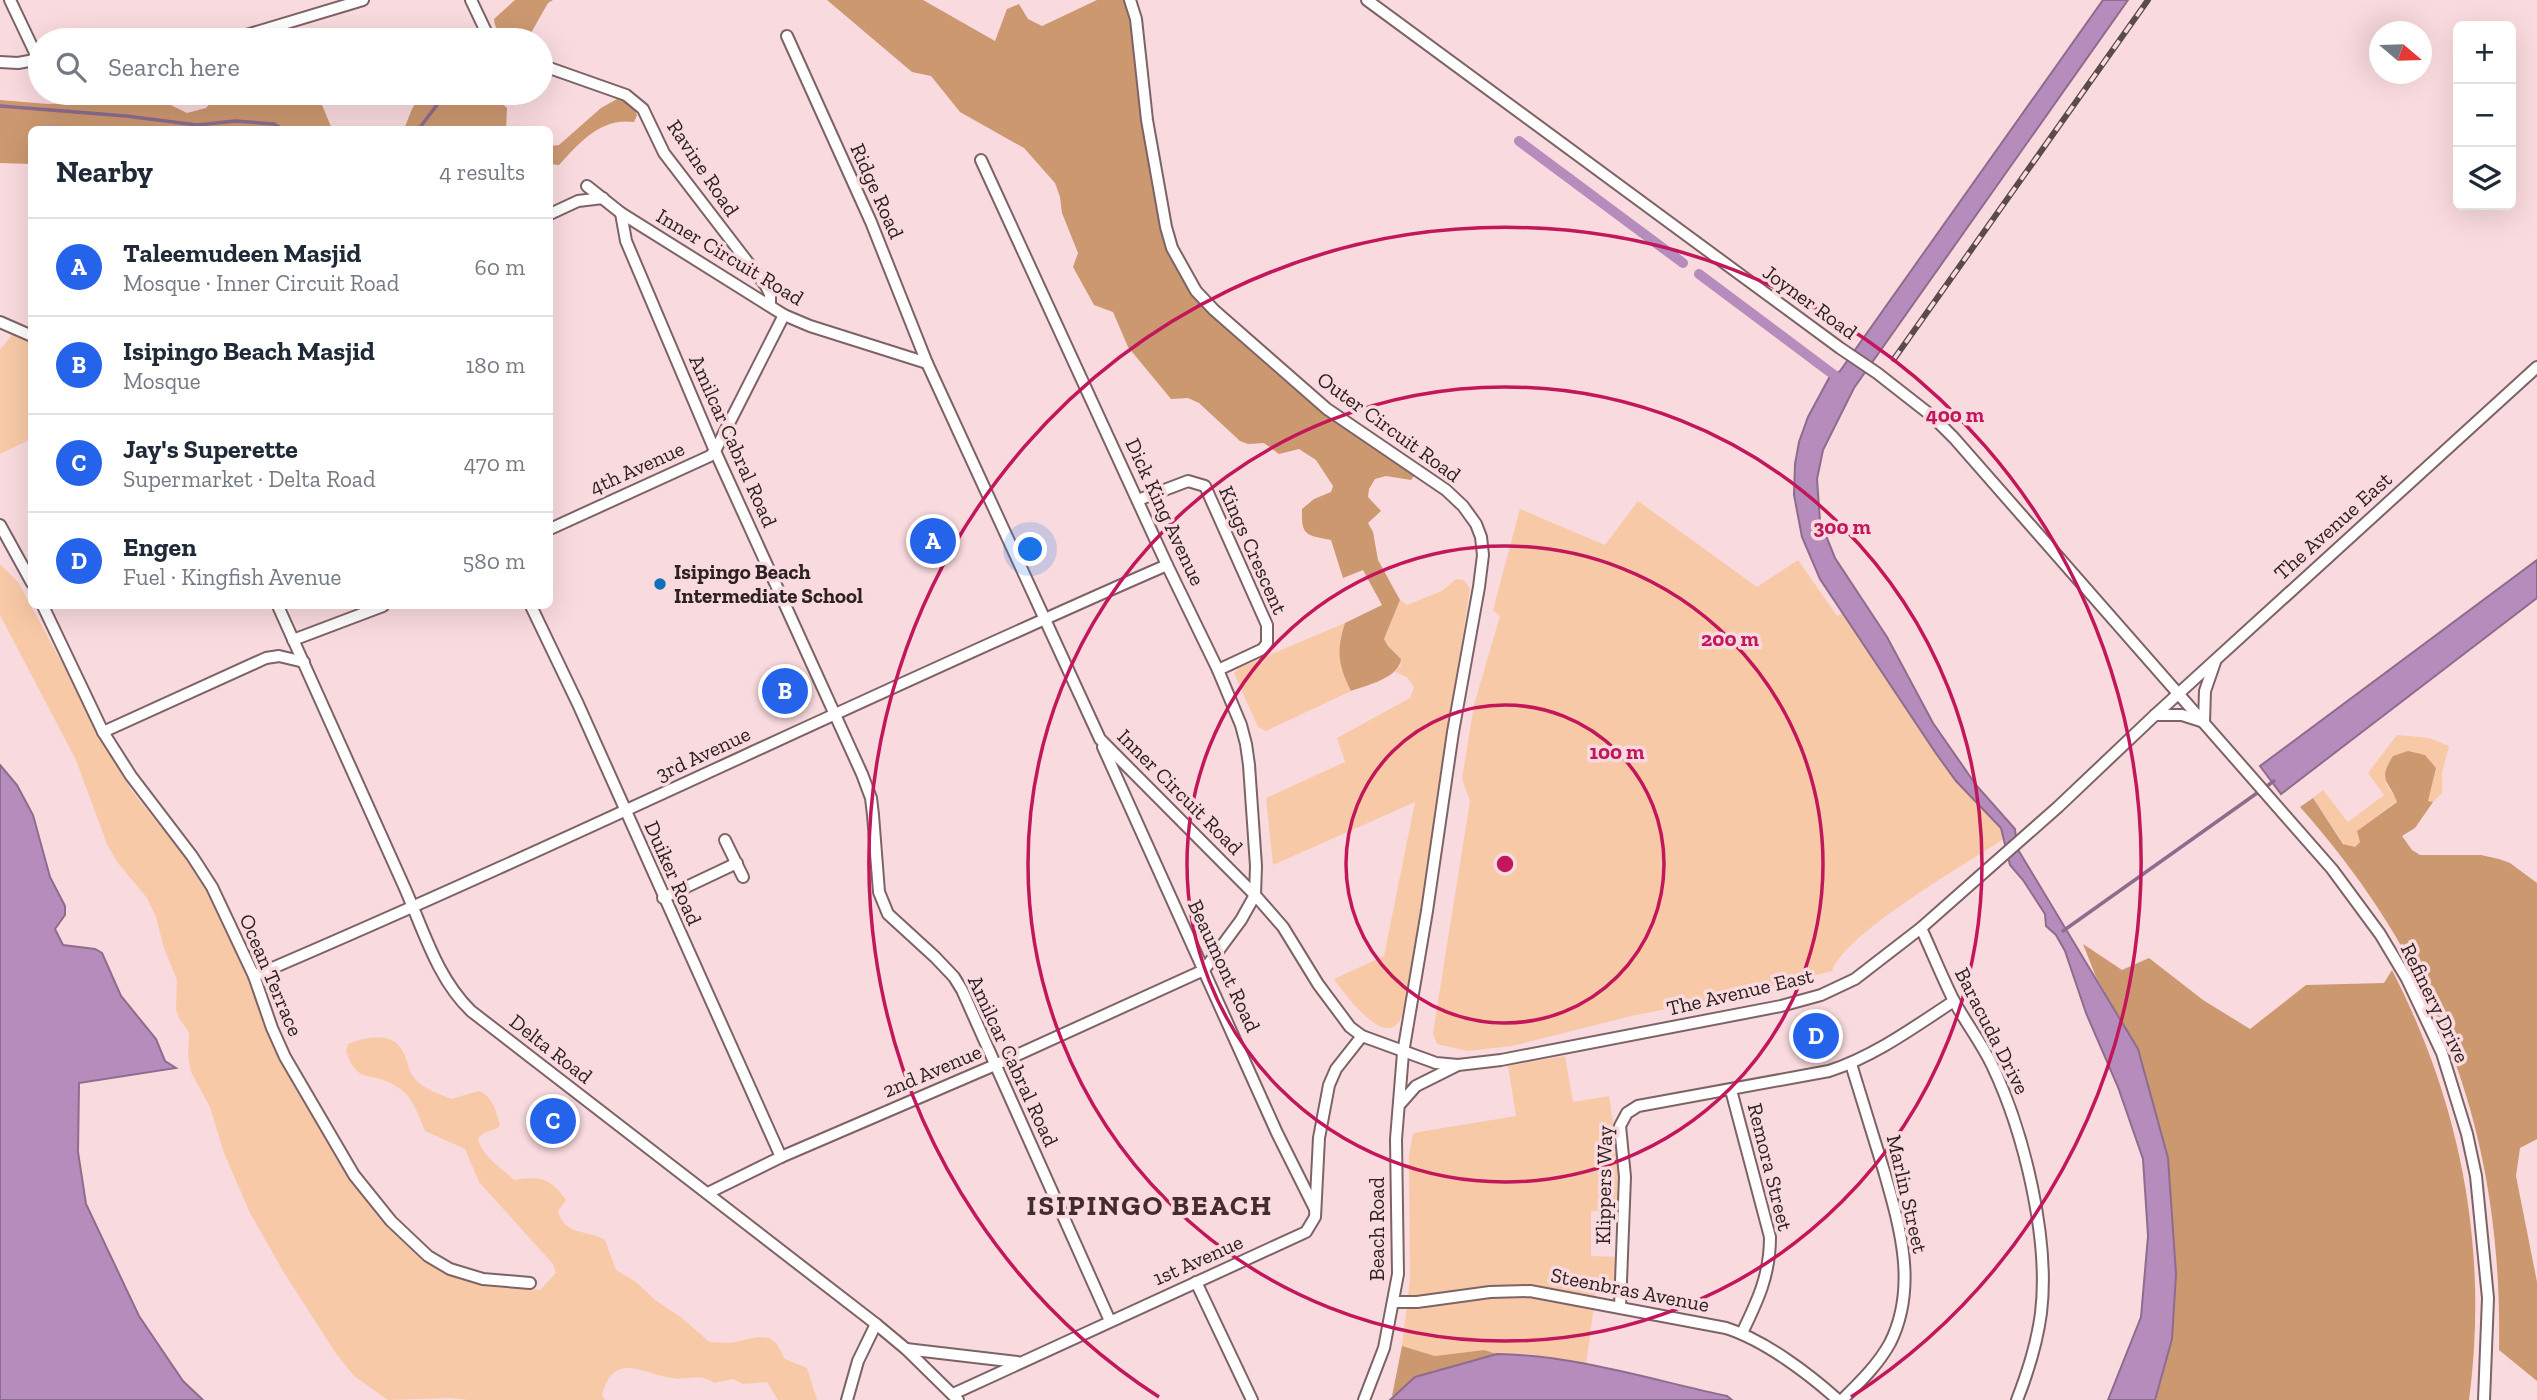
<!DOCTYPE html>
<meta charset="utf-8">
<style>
:root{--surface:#fff;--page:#f6f6f7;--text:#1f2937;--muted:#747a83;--line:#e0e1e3;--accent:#2563eb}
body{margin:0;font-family:"Zilla Slab",serif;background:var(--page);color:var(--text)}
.controls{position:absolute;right:21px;top:21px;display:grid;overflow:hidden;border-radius:10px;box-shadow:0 7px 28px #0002}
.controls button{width:63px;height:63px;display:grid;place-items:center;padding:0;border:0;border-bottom:2px solid var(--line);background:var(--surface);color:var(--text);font:35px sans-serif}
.compass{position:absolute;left:2369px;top:21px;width:63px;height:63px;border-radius:50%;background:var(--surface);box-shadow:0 7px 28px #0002;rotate:109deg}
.you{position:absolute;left:1031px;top:550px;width:24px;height:24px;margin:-18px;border:5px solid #fff;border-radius:50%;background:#1a73e8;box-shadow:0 0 0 10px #1a73e833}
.badge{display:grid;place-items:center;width:46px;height:46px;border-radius:50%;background:var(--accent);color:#fff;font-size:23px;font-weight:700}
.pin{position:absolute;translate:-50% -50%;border:4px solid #fff;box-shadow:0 2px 7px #0006}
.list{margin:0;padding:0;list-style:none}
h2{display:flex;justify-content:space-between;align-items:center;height:91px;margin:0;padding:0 28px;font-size:30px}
h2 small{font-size:23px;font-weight:400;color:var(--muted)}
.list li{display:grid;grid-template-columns:46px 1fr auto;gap:21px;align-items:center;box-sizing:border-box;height:98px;padding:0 28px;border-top:2px solid var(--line)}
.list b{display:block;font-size:26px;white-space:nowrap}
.list p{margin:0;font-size:23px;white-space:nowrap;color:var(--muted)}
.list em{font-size:23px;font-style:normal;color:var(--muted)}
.icon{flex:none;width:38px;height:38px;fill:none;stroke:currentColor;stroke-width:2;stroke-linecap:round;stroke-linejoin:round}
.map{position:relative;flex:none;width:2537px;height:1400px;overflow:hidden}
.search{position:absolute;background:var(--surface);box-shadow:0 7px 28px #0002;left:28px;top:28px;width:525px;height:77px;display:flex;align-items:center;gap:18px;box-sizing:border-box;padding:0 24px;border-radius:38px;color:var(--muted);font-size:26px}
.panel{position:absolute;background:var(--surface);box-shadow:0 7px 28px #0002;left:28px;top:126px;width:525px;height:483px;border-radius:10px}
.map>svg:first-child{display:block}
.green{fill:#f7c9a6}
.forest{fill:#cc9870}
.water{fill:#b68cbc;stroke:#8d6c8e;stroke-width:2}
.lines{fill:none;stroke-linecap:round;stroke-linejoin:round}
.stream{stroke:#8d6c8e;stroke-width:3.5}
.canal{stroke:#b68cbc;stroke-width:10}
.minor-casing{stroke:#7d6366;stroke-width:14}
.minor{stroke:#fff;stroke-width:10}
.rail-casing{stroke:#5a4b4d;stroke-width:6}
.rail{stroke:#f9dade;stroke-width:3.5;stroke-dasharray:10;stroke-linecap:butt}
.ring{fill:none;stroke:#c2185b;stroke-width:3.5}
.poi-dot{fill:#146ebc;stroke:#f9dade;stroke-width:2.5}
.labels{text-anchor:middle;stroke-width:7;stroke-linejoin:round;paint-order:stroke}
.street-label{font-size:21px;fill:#2d2223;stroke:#f9dade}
.poi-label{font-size:21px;font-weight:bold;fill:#2d2223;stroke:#f9dade;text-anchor:start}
.district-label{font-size:28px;font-weight:bold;letter-spacing:2px;fill:#432c2f;stroke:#f9dade}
.centre{fill:#c2185b;stroke:#f9dade;stroke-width:3.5}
.ring-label{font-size:21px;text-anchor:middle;font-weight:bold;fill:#c2185b;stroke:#f9dade;stroke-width:7;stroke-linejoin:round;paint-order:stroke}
</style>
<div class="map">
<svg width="2537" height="1400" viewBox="0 0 2537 1400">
<rect width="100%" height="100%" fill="#f9dade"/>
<g class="green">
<path d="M12,335L31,343V439L0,454V350Z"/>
<path d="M1638,501L1757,587L1798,560L1837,616L1843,613L1980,804L2001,828L2005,838C1966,864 1845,933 1832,971L1747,993L1631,1016L1512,1046L1468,1051L1437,1044L1433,1033L1470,801L1462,779L1474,705L1500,616L1493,610L1520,509L1605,545Z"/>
<path d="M0,564L18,582L131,790L178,848L208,892L231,938L279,1057L332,1150L359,1190L408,1246L427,1261L486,1283L540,1290L556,1273L553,1264L479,1182L465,1149L425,1131C418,1114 413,1096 396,1086C370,1070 358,1086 346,1051L348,1044C368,1036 396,1030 405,1056C410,1068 407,1070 417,1081C426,1090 440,1094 451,1099L479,1091C493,1097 496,1111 500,1125L498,1128L484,1133L478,1138C481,1156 502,1168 514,1180C540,1176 550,1178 566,1200L558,1211C565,1237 588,1229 605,1240L616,1270L636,1282L655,1300L682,1318L709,1342L730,1343L758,1337L769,1338L776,1343L785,1359L807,1368L817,1400H778L767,1382L743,1384L733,1379L714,1383C698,1372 688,1381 671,1378C641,1373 614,1351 602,1395L605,1400H468L450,1398L388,1400L354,1376L337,1355L283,1271L250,1213L224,1153L210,1107L191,1072L188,1056L189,1032L180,1020L176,1010L177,980L164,948L156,917L147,898L118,863L107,844L76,760L0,615Z"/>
<path d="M1456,579L1464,580L1470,589L1406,1001C1404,1007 1402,1018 1398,1023C1381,1045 1342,990 1334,979L1384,956L1415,802L1273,865L1266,798L1345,762L1337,738L1410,698L1414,687L1407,677L1395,672L1401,665C1397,654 1389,649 1384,639L1400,600L1407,605L1442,591Z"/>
<path d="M1345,623C1336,650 1338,665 1351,691L1266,731L1258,727L1234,673L1239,668Z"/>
<path d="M2397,735L2429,738L2449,746L2442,773V793L2433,802H2428L2385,782L2397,801L2357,831L2360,842L2355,848L2344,844L2313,798L2323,790L2348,822L2384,795L2368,773Z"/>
<path d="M1565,1056L1573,1102L1609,1096L1618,1158L1620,1211H1591V1256L1619,1257L1617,1286L1611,1292L1596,1291L1586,1365L1529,1354H1497L1484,1350L1435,1356L1402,1346L1410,1279L1409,1156L1413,1133L1516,1116L1508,1066Z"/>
</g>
<g class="forest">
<path d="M515,0H553L548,3L527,40C511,40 495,36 494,19Z"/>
<path d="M827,0H923L995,41L1007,9L1019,4L1028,19L1042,26L1097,0H1125L1132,26L1136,79L1159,220L1164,235L1209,311L1223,325L1312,401L1415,475L1411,480L1386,476L1375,479L1369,489L1368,497L1381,511L1368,523L1373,532L1378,560L1400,600L1384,639L1388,646L1401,659C1399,678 1367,685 1351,691C1338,665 1336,650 1345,623L1382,605L1363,570L1343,578L1331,540C1306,535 1301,536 1302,509L1314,499L1331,492L1333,486L1316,460L1299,449L1279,454L1264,443L1248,444L1240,441L1199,403L1188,398L1171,399L1128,347L1113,312L1094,305L1073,267L1078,253L1062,213L1060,197L1055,183L1024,148L960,112L931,76L912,72Z"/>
<path d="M219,93H317L332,129L32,130L31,164L0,163V100L48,104L106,102L152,96L187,113L206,108Z"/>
<path d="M422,93H490L507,108L506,129H404L412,109Z"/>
<path d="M617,99C627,99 633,106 637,115L634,122C601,117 579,143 559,165L550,164V146L559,145L601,108Z"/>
<path d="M2408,751L2425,755L2436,768L2428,801L2433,802L2415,828L2402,836L2412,850L2420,855H2481L2499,859L2510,863L2537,883V1139L2520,1148L2516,1176L2537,1282V1381L2499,1350C2503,1139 2441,965 2300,807L2313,798L2343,844L2355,847L2360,842L2357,831L2397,802C2389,780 2377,781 2393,756Z"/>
<path d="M2083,944L2122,970L2149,958L2203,1000L2250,1029L2306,985L2384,983L2392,970C2461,1104 2489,1250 2469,1400H2155L2172,1339L2168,1158L2138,1049L2096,977Z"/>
<path d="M1402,1346L1435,1356L1484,1350L1497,1354L1465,1364L1392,1396Z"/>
</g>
<g class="water">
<path d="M2103,0H2128L1854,388L1823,450L1817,479L1820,521L1835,558L1887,637L1933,723L1976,785L2015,829L2017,848L2138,1049L2168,1158L2176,1274L2172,1339L2155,1400H2108L2141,1317L2148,1236L2143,1159L2118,1087L2086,1013L2065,951L2056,935L2046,926L2045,914L2023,880L2010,865L2001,828L1956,781L1935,752L1820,579L1802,537L1794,495L1795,464L1799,442L1808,417L1829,378L1840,371Z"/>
<path d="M2537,560V598L2281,794L2260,766Z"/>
<path d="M0,765L17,785L33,815L50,877L65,906V915L55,929L63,945L95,949L102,953L121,996L156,1039L165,1061L176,1068L79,1083L78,1152L86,1204L139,1316L183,1381L203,1400H0Z"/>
<path d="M1497,1354C1574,1355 1652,1380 1727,1396L1732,1400H1390L1415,1377Z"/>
</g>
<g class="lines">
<g class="stream">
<path d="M0,106L126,116L197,125L235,121L274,124L284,130"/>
<path d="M418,130L446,93"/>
<path d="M2063,931L2274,781"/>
</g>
<g class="canal">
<path d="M1519,141L1683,263"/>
<path d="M1699,274L1842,381"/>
</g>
<g class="minor-casing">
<g id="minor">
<path d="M10,0L38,59"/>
<path d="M471,0L490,40"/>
<path d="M1130,0L1136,19L1147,120L1166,227L1172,248L1196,291L1214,310L1327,409L1446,490L1463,506L1476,524L1481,537L1483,555L1479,587L1453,732L1427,911L1403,1053L1396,1139L1398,1274L1384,1348L1364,1400"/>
<path d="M1367,0L1840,348L1877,373L1932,416L1954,438L2332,869L2380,934L2407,979L2442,1053L2467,1134L2476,1176L2488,1298L2484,1400"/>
<path d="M787,36L871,222L927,363L1100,739L1255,895L1283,927L1318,984L1350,1027L1362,1036L1436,1063L1458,1065L1501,1060L1781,1006L1821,995L1855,979L1921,928L2058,807L2155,715L2537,367"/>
<path d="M230,40L363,0"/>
<path d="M0,62L18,63L40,59"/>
<path d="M541,65L626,95L643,109L664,153L766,286L770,294V306"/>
<path d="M587,186L621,213L784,315L810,326L927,363"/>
<path d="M621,213L626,241L715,451L862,774L871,798L873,815L879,892L888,914L935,957L954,977L962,990L1110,1321"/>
<path d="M550,214L578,201L603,198"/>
<path d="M0,322L32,336"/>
<path d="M1138,500L1188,481L1205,486L1267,625V643L1263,649L1218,670"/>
<path d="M0,525L32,583"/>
<path d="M550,529L710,456L715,451L784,315"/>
<path d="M43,606L103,732L131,776L192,856L212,887L254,976L272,1028L285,1057L354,1175L391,1221L428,1256L450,1269L483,1279L530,1283"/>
<path d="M278,606C320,698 361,792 403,884C423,928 436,977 471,1011L876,1324L906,1349L958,1400"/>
<path d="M531,606L578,704L781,1157"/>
<path d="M293,640L383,606"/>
<path d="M2155,715H2182L2204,722L2205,691L2215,662"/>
<path d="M103,732L266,658L279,656L304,662"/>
<path d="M1103,747L1277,1133L1315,1209"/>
<path d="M725,840L743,877"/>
<path d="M663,898L737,863"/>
<path d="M1921,928C1932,952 1942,977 1954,1001C1966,1023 1981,1042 1992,1065C2024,1132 2050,1239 2041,1313C2037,1344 2028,1372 2017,1400"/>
<path d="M254,976C561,845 861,698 1167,565"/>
<path d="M1731,1090L1770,1237C1770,1275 1758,1300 1742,1333"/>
<path d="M1401,1103L1416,1086L1456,1066"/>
<path d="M708,1193L781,1157L995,1065L1204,970L1241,920L1255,895L1256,866L1249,765L1246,744L1241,725L1218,670L1167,565L981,160"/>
<path d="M1196,1282L1252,1400"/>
<path d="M1394,1302H1417L1490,1292L1530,1291L1726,1328C1764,1340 1808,1373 1838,1400"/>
<path d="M1620,1307L1625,1177L1620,1126L1627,1113L1638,1106L1829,1071C1875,1056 1914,1027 1954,1001"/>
<path d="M906,1349L1017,1362"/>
<path d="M953,1394L1306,1232L1315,1217L1319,1138L1329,1085L1336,1069L1362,1036"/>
<path d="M847,1400L858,1361L876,1324"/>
<path d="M1842,1400C1859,1383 1878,1365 1890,1343C1918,1287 1900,1227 1884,1171C1873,1135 1862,1099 1851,1064"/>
</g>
</g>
<use href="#minor" class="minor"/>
<g class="rail-casing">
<path id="rail" d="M1894,359L2148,0"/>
</g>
<use href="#rail" class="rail"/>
</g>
<g class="ring">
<circle cx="1505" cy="864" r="159"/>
<circle cx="1505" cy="864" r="318"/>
<circle cx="1505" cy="864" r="477"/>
<path d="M1159 1397A636 636 0 1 1 1851 1397"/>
</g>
<circle class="poi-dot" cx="660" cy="584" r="7"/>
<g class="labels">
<g class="street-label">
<text transform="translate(703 168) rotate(56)" y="7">Ravine Road</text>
<text transform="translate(877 191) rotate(66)" y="7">Ridge Road</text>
<text transform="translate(730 257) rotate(31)" y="7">Inner Circuit Road</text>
<text transform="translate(1810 302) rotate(36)" y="7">Joyner Road</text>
<text transform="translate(1389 427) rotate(36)" y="7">Outer Circuit Road</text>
<text transform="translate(733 441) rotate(66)" y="7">Amilcar Cabral Road</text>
<text transform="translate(637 468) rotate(-24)" y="7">4th Avenue</text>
<text transform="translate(1165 512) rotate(65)" y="7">Dick King Avenue</text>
<text transform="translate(2333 526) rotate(-42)" y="7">The Avenue East</text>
<text transform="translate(1253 550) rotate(66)" y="7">Kings Crescent</text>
<text transform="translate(703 754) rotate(-25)" y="7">3rd Avenue</text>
<text transform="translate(1180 792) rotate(45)" y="7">Inner Circuit Road</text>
<text transform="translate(673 873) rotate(66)" y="7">Duiker Road</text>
<text transform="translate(1224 966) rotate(65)" y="7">Beaumont Road</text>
<text transform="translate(271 975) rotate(67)" y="7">Ocean Terrace</text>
<text transform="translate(1740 992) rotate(-13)" y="7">The Avenue East</text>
<text transform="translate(2435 1003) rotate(64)" y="7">Refinery Drive</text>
<text transform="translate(1992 1031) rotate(63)" y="7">Baracuda Drive</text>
<text transform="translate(551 1049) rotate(38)" y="7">Delta Road</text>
<text transform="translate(1013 1061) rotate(65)" y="7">Amilcar Cabral Road</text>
<text transform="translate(932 1071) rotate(-23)" y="7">2nd Avenue</text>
<text transform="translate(1770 1167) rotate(76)" y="7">Remora Street</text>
<text transform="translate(1604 1185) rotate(-89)" y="7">Klippers Way</text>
<text transform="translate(1907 1194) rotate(77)" y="7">Marlin Street</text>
<text transform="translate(1377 1229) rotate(-90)" y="7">Beach Road</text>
<text transform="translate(1198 1260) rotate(-24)" y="7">1st Avenue</text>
<text transform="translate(1630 1290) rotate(11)" y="7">Steenbras Avenue</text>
</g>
<g class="poi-label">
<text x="674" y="579">Isipingo Beach<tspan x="674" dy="24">Intermediate School</tspan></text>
</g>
<g class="district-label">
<text x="1150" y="1215">ISIPINGO BEACH</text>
</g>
</g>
<circle cx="1505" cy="864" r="10" class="centre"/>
<g class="ring-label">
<text x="1955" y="422">400 m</text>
<text x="1842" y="534">300 m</text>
<text x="1730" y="646">200 m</text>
<text x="1617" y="759">100 m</text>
</g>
</svg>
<div class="controls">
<button>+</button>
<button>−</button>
<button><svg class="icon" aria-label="layers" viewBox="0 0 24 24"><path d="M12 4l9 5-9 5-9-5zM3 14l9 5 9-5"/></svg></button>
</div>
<svg class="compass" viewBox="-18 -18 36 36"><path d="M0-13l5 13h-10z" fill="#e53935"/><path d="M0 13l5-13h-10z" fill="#747a83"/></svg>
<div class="you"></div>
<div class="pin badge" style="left:933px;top:541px">A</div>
<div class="pin badge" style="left:785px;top:691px">B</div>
<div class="pin badge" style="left:553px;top:1121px">C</div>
<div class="pin badge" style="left:1816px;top:1036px">D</div>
<div class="search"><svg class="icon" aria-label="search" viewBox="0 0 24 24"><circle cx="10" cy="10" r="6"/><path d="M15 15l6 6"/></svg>Search here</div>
<section class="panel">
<h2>Nearby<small>4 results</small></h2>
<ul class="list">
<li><span class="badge">A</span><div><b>Taleemudeen Masjid</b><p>Mosque · Inner Circuit Road</p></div><em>60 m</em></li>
<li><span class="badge">B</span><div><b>Isipingo Beach Masjid</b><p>Mosque</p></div><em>180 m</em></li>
<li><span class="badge">C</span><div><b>Jay's Superette</b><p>Supermarket · Delta Road</p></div><em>470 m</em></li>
<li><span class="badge">D</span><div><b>Engen</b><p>Fuel · Kingfish Avenue</p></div><em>580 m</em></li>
</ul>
</section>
</div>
